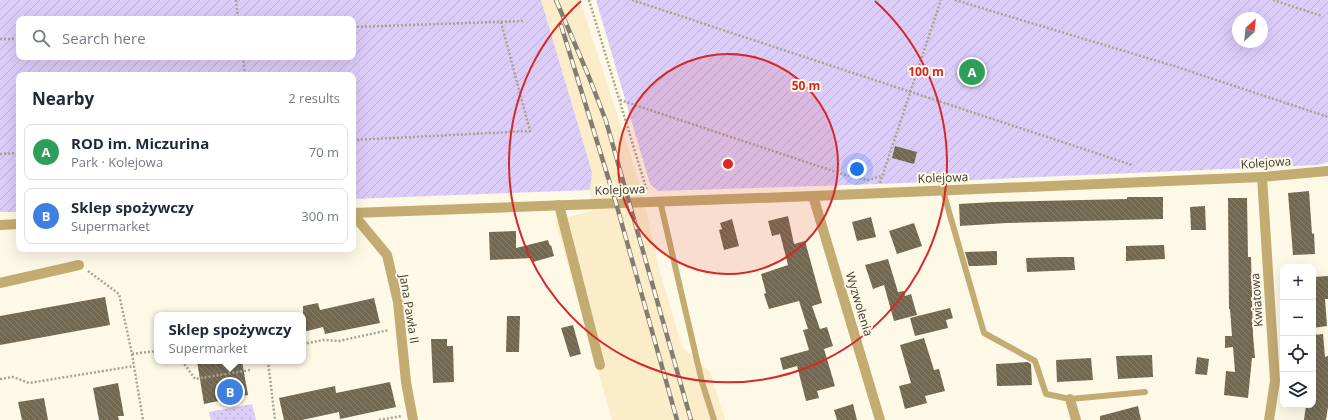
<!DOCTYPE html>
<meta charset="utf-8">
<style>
:root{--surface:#fff;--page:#f6f6f7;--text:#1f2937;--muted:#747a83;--line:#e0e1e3;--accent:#1a73e8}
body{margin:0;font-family:"Open Sans",sans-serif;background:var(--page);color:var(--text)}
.controls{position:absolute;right:12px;bottom:12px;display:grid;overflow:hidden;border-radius:8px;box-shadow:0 4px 16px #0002}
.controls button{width:36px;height:36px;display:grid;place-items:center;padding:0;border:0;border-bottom:1px solid var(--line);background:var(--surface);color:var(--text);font:20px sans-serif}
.compass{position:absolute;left:1232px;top:12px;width:36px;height:36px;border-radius:50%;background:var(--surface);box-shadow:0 4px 16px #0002;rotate:27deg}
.you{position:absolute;left:857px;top:169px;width:14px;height:14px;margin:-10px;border:3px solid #fff;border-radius:50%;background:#1a73e8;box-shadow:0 0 0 6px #1a73e833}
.badge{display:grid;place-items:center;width:26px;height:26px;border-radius:50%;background:var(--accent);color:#fff;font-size:13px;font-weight:700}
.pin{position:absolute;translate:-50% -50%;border:2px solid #fff;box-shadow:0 1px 4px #0006}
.popup{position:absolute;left:154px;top:312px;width:152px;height:52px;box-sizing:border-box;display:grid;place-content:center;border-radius:8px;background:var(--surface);filter:drop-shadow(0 1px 3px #0005);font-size:13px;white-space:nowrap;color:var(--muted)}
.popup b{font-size:15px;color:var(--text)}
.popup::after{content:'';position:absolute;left:50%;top:100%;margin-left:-8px;border:8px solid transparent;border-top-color:var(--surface)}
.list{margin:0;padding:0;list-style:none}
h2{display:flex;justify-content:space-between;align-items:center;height:52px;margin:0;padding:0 16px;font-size:17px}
h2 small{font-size:13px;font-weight:400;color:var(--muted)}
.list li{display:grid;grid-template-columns:26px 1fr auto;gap:12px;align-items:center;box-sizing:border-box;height:56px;margin:0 8px 8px;padding:0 8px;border:1px solid var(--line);border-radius:8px}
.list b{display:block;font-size:15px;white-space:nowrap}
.list p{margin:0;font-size:13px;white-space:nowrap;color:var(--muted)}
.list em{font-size:13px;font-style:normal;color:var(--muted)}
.icon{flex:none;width:22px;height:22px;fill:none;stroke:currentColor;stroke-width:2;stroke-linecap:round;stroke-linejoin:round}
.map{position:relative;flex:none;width:1328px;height:420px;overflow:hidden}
.search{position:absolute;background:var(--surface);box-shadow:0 4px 16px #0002;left:16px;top:16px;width:340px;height:44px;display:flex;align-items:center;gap:10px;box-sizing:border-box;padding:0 14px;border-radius:8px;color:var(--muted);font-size:15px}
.panel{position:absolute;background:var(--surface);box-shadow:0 4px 16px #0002;left:16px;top:72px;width:340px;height:180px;border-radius:8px}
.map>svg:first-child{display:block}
.built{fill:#fbedca}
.park{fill:url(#park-dots)}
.garden{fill:url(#garden-furrows);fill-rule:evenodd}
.building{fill:url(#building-back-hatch)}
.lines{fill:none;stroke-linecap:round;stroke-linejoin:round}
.path{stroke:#a8a395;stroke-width:2.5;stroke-dasharray:2 2;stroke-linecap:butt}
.lane{stroke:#c3ac71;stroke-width:6}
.street{stroke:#c3ac71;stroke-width:10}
.rail-casing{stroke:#837d71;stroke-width:4.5}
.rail{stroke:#fef8e7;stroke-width:3;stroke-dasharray:9;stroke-linecap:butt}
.ring{fill:none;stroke:#d62828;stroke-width:2}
.labels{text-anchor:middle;stroke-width:4;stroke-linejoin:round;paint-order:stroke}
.street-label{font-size:12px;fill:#3e392f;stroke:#fef8e7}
.centre{fill:#d62828;stroke:#fef8e7;stroke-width:2}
.ring-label{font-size:12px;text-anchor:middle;font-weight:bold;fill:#d62828;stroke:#fef8e7;stroke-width:4;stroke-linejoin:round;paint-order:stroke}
</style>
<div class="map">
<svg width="1328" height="420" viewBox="0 0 1328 420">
<defs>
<pattern id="park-dots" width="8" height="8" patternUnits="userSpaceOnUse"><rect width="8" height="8" fill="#dcccf8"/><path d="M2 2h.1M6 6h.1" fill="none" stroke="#beb0d5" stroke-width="1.8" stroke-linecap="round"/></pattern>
<pattern id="garden-furrows" width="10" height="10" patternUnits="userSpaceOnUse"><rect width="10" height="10" fill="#dcccf8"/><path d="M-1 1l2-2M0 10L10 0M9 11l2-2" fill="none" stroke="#beb0d5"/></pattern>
<pattern id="building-back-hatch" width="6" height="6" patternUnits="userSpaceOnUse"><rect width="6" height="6" fill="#726850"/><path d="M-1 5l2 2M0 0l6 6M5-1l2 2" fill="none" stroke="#877f6c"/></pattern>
</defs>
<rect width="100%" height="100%" fill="#fef8e7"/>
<path class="built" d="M541,0H580L641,188L659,268L682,347L710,372L725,420H612L555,220L592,211L590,190L592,172Z"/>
<path class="park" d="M252,404L256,420H211L209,412Z"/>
<g class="garden">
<path d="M0,0H541L592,172L590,190L353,199V75H19V212H0ZM19,19H353V57H19Z"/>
<path d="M596,0H1328V162L1318,165L879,184L658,191L650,184ZM1238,18H1262V42H1238Z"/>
</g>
<g class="building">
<path d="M895,146L917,152L914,164L892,158Z"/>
<path d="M1309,191L1312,234L1314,233L1315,254L1293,255L1288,193Z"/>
<path d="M1127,197H1163V219L1006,223L960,226L959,204L994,202L1127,199Z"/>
<path d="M1228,198H1247L1248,257H1251L1253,335L1255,358H1252L1248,398L1224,395L1226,371L1235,372L1233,347L1225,348V336H1232L1230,309H1229Z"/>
<path d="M1205,206L1206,230H1191L1190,207Z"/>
<path d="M788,216L794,244L805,241L822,303L812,306L820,329L827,327L833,346L824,349L835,386L817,391L819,398L806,401L797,366L783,370L780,358L809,350L803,330L808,329L799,301L769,309L764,294L766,293L761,274L788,265L780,234L772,236L768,221Z"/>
<path d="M871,217L876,237L857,241L852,222Z"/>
<path d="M732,219L739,246L724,250L719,230L722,229L720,223Z"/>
<path d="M914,223L922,246L897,254L889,231Z"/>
<path d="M516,231V248L548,240L550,246L551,245L554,256L533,262L532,258L490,260L489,232Z"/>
<path d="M1164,245L1165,259L1126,261V246Z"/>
<path d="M997,251V265L976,266H969L965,252Z"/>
<path d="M1060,257H1074L1075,270L1027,272L1026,258Z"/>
<path d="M888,259L898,292L904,291L905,296L911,294L917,315L894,321L884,285L873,289L865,265Z"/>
<path d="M1328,276V299H1325L1327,326L1313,328V277Z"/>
<path d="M105,297L110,325L0,345V316Z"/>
<path d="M374,298L380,323L325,334L323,327L303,332V306L318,303L320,310Z"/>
<path d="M950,308L953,318L946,320L948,328L915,336L910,318Z"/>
<path d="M507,316H520L519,352H506Z"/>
<path d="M573,325L581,354L570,357L561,328Z"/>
<path d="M1323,334L1325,357L1328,356V407L1326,420H1304L1306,405H1313V361H1314L1313,335Z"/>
<path d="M924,338L934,370L939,369L945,391L925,396L927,403L905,409L899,386L911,383L900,345Z"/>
<path d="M431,339H447V346H453L454,382L433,383Z"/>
<path d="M1152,355L1153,377L1118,379L1116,356Z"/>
<path d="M1197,357L1209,359L1207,375L1195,374Z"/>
<path d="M1091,358L1093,380L1057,382L1056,360Z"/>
<path d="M197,361H242L248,395L204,404Z"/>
<path d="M1028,362L1031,364L1032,385L997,386L996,364Z"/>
<path d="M390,382L396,407L340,419L339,412L302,420H284L279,398L335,386L336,393Z"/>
<path d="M118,383L124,416H118L119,420H99L93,388Z"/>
<path d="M44,398L48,420H22L18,402Z"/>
<path d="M853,404L857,420H837L834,410Z"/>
<path d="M1138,406L1141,420H1100V416Z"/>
</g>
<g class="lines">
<g class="path">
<path d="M236,0L238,19"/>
<path d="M589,0L647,191"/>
<path d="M632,0L1132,165"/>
<path d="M955,0L1174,66L1328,117"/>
<path d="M1273,0L1322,16"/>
<path d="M353,27L524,21"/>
<path d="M0,39H19"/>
<path d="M243,57L245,75"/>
<path d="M620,100L842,174L868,180L881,176"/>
<path d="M353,140L530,131L501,22"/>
<path d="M0,154L19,153"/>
<path d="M880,183L941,0"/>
<path d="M88,271L119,294L132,354L157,351"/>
<path d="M303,344L323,340L339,341L389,330"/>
<path d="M132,354L143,420"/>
<path d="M182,361L195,379L250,370"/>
<path d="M268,361L275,420"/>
<path d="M0,379L13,377L29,383L134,366"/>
<path d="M379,420L402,416"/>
</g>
<g class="lane">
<path d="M943,191L984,333L1035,361L1046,394L1070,399L1145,392"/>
<path d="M660,201L702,382L714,420"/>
</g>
<g class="street">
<path d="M1262,177L1275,381L1269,420"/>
<path d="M813,196L880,420"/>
<path d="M559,205L600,365"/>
<path d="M353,213L813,196L1262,177L1328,171"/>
<path d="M353,214L387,255L398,302L406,382L413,420"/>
<path d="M0,225L19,224"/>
<path d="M0,283L79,265"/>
<path d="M1070,399L1076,420"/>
</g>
<g class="rail-casing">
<g id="rail">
<path d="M556,0L589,77L606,121L691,420"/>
<path d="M561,25L616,203L677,420"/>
</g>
</g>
<use href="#rail" class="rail"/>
</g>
<circle cx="728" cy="164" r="110" fill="#d62828" fill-opacity=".12"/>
<g class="ring">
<circle cx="728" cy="164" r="110"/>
<path d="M875 1A219 219 0 1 1 581 1"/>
</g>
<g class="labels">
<g class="street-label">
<text transform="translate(1266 163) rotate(-4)" y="4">Kolejowa</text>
<text transform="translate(943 178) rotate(-2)" y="4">Kolejowa</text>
<text transform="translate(620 190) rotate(-2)" y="4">Kolejowa</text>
<text transform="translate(1257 300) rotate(-94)" y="4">Kwiatowa</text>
<text transform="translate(859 304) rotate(73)" y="4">Wyzwolenia</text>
<text transform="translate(409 309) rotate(81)" y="4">Jana Pawła II</text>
</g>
</g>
<circle cx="728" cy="164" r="6" class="centre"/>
<g class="ring-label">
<text x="926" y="76">100 m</text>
<text x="806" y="90">50 m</text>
</g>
</svg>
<div class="controls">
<button>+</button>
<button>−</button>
<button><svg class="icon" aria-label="locate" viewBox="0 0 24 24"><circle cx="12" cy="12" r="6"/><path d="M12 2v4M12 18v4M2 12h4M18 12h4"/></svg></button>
<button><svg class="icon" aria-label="layers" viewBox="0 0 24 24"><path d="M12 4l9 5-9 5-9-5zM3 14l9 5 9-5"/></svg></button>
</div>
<svg class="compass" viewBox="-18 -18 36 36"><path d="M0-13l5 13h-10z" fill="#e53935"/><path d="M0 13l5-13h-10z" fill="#747a83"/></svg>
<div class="you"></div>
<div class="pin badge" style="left:972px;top:72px;background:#2e9e5b">A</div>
<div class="pin badge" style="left:230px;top:392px;background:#3f7fe0">B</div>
<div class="popup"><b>Sklep spożywczy</b>Supermarket</div>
<div class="search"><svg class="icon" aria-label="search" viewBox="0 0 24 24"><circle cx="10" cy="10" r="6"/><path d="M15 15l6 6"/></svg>Search here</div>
<section class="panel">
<h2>Nearby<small>2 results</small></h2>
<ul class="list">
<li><span class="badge" style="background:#2e9e5b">A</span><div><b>ROD im. Miczurina</b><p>Park · Kolejowa</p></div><em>70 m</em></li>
<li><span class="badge" style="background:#3f7fe0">B</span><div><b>Sklep spożywczy</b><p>Supermarket</p></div><em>300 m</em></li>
</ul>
</section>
</div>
